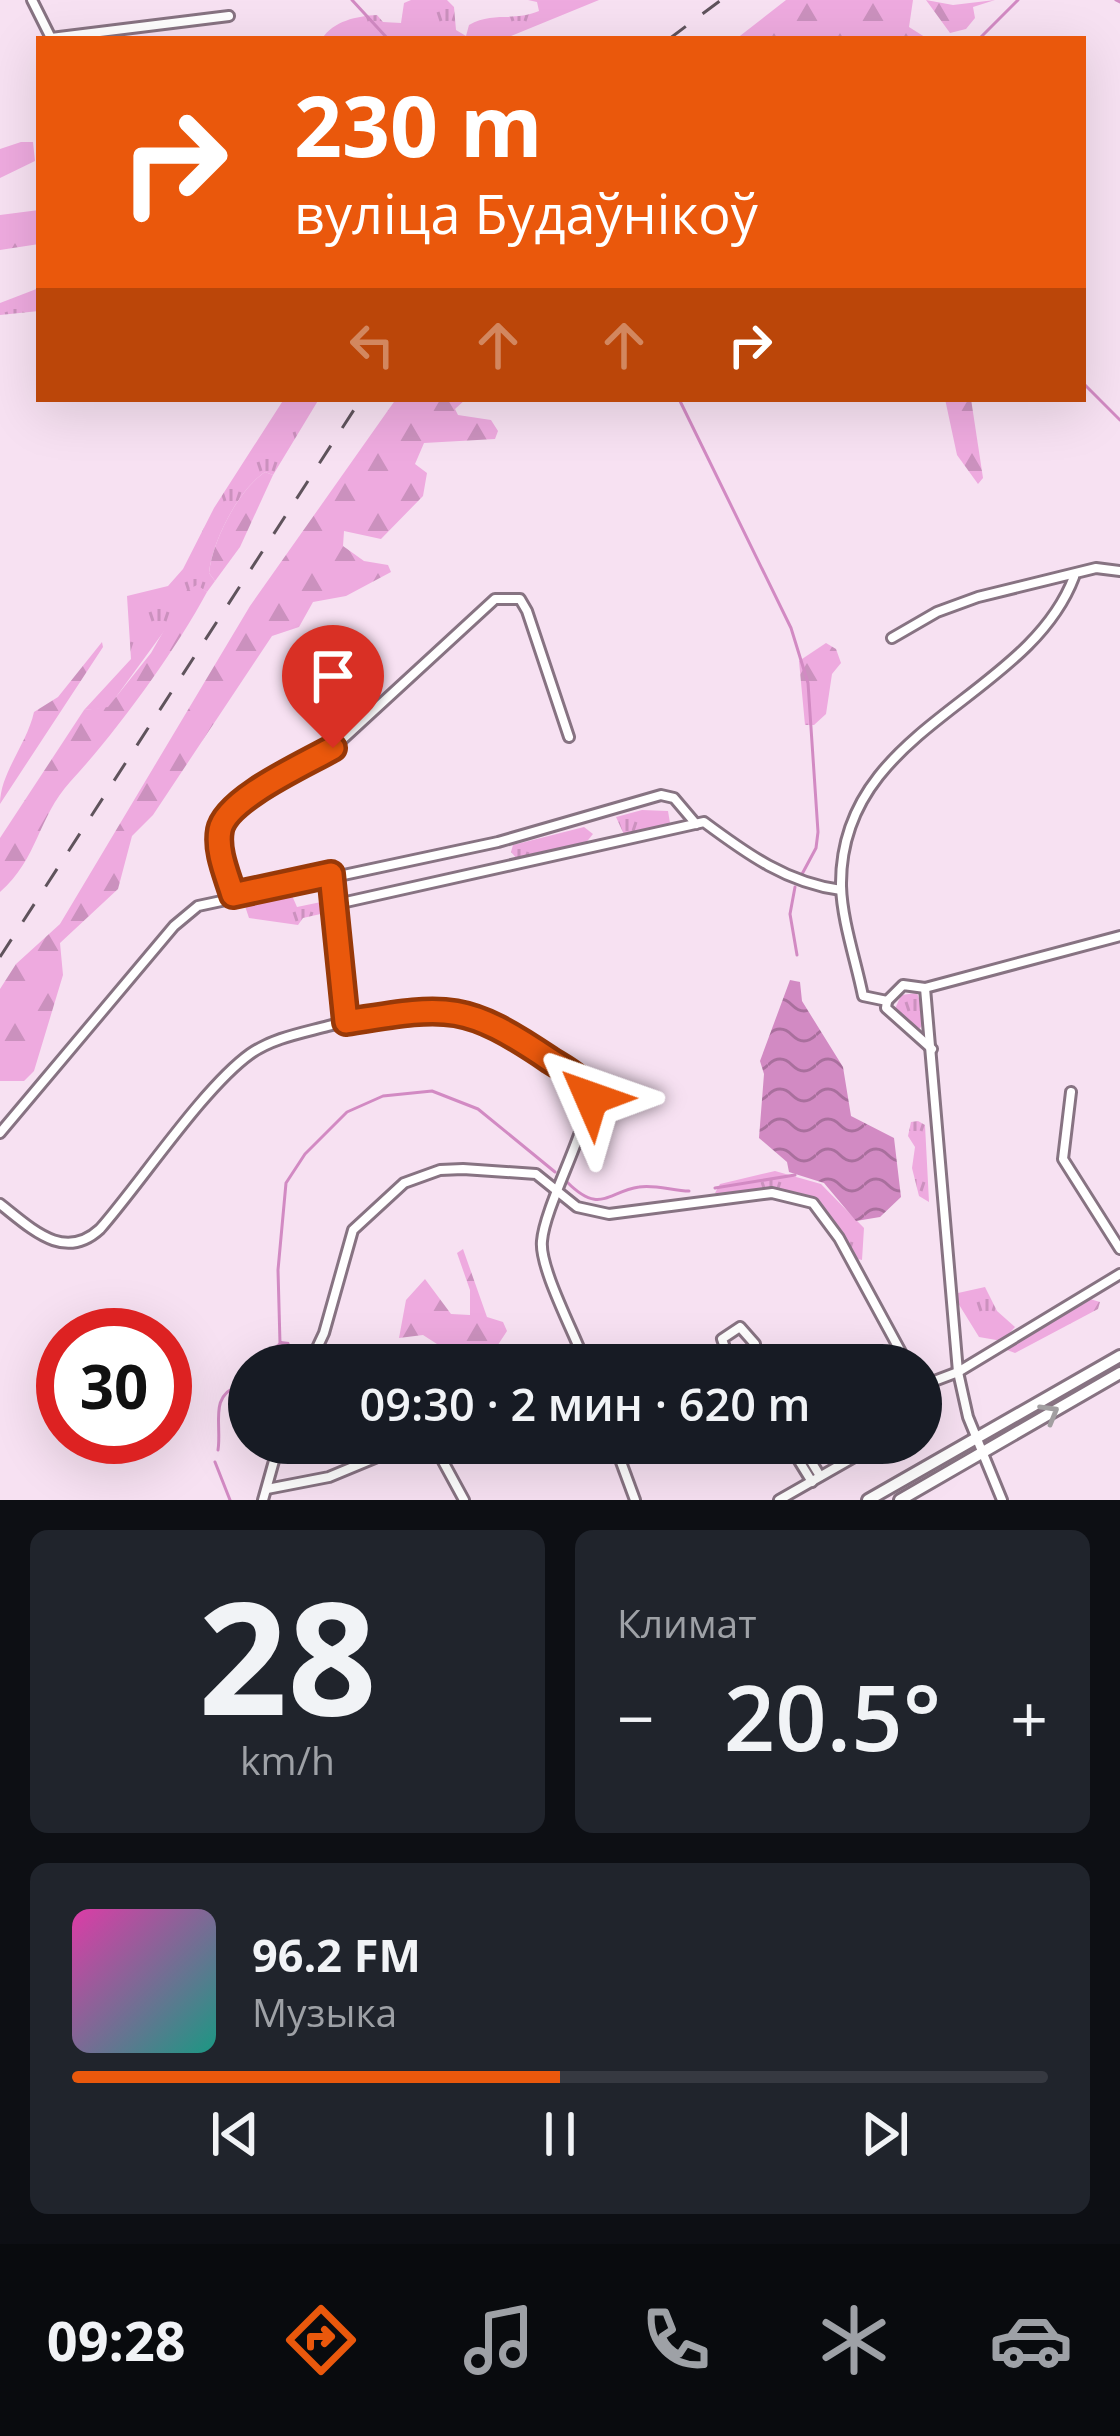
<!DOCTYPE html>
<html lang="ru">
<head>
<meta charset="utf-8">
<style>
	:root { --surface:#171b24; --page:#20242c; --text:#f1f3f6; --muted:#9ea1a6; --line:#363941; --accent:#ea580c }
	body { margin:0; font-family:"Open Sans",sans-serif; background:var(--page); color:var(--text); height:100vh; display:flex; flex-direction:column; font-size:45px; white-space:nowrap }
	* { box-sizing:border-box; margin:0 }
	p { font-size:39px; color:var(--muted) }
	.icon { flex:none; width:66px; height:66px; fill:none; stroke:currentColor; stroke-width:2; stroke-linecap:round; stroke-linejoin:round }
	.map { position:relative; height:1500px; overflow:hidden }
	.panel { display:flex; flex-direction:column; gap:30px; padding:30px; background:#0d0f14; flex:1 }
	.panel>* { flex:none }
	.banner { position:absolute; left:36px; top:36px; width:1050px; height:366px; border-radius:0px; box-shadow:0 12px 48px #0002; background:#ea580c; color:#fff; overflow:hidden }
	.speed { position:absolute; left:36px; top:1308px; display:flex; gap:24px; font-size:60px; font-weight:700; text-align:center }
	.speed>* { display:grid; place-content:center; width:156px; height:156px; border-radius:50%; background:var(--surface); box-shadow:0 12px 48px #0002; line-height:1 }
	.speed .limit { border:18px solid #d22; background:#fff; color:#111 }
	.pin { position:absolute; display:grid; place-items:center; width:102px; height:102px; color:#fff; margin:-123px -51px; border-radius:50% 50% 50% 0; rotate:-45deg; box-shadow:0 0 12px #0007 }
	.pin .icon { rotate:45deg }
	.me { position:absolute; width:132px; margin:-66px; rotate:313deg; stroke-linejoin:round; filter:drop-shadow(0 0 9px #0008) }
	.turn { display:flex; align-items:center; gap:42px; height:252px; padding:0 60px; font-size:54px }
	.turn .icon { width:156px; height:156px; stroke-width:2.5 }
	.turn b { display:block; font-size:84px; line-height:102px }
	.lanes { display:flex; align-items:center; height:114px; padding:0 60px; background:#0003; justify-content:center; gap:60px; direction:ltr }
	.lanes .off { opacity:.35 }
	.big { font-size:90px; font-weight:600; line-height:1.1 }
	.panel .tile { flex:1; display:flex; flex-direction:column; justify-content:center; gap:18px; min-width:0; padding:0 42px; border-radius:18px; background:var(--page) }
	.panel .dial { align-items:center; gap:0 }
	.dial b { font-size:156px; line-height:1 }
	.song { display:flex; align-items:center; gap:36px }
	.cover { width:144px; height:144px; border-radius:18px; background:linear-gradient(135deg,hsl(320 70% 55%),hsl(170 70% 35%)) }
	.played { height:12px; border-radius:6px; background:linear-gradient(90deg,var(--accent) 50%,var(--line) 50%) }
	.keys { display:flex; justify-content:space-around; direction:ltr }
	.heat { display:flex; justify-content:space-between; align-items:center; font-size:66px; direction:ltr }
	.panel .tiles { flex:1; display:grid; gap:30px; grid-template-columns:1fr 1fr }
	.tile:last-child { grid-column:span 2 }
	.trip { position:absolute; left:228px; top:1344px; width:714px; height:120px; border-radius:60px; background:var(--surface); box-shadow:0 12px 48px #0002; font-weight:600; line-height:120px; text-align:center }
	.tab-bar { display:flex; height:192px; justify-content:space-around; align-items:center; background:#090b0e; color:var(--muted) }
	.tab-bar .icon { width:84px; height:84px }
	.tab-bar .active { color:var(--accent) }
	.tab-bar b { font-size:54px; color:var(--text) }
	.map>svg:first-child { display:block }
</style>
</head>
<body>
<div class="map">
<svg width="1120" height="1500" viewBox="0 0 1120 1500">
	<defs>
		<pattern id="grass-tufts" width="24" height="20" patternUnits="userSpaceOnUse" patternTransform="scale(3)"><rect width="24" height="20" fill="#eeaadf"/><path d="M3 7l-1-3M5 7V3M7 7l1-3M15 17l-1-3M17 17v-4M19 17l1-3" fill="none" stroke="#cb91be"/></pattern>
		<pattern id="forest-firs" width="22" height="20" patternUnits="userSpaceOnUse" patternTransform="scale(3)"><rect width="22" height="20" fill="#eeaadf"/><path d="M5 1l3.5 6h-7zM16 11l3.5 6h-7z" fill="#cb91be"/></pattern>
		<pattern id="water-waves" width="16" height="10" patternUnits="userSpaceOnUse" patternTransform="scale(3)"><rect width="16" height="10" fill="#d28ac3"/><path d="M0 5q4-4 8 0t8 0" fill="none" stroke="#a96f9d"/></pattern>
	</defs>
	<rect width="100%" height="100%" fill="#f7e1f2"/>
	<g fill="url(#grass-tufts)">
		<path d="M 411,0 L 447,0 L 454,7 L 456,30 L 466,36 L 469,25 C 493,11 514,22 539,11 L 537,2 L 528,0 L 599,0 L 504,39 L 322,39 C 333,21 357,16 377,15 L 383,22 L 401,23 L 404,3 Z"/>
		<polygon points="39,288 39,311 0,315 0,303"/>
		<path d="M 284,399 L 319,399 L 273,475 L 265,472 C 238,490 212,542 209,573 L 215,581 L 207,592 L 197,586 L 108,708 L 84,710 L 131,659 L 127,596 L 168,586 L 183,569 L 214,508 Z"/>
		<polygon points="642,810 668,811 670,823 626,839 616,817"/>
		<polygon points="584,827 593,834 584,845 518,860 511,852 513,845"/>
		<polygon points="322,889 325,913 303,918 298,925 249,918 244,903 290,891 297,907 321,902"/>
		<polygon points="917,993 927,1021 918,1030 895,1009 901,995"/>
		<polygon points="918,1121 925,1125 929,1202 919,1196 912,1168 915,1147 908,1136 911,1122"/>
		<path d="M 775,1171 L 821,1184 L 864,1228 L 862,1260 L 854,1258 C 822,1204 817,1194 752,1196 C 739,1196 727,1198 715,1193 L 720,1184 Z"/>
		<polygon points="985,1287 997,1311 1015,1327 1002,1341 979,1337 958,1303 958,1293"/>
		<polygon points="1120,1360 1120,1367 998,1438 995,1432"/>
	</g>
	<g fill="url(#forest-firs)">
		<polygon points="786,0 913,0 909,27 928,39 736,39"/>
		<polygon points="926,0 953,5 995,0 973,7 975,18 966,29 950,33"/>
		<polygon points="21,142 33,142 35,161 0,178 0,149"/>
		<polygon points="39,210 39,244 0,250 0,215"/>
		<polygon points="396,399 466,399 455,409 458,415 491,420 498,431 495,439 424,443 415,464 427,473 423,496 381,539 344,531 343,546 364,561 388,565 391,572 346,596 313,602 299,627 272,636 153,815 132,836 118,889 60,943 63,975 34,1071 24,1081 0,1081 0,989 16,964 60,924 250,606"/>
		<polygon points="945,399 971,399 983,478 978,484 957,455"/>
		<path d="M 265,472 L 273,475 L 240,547 L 215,581 L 209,573 C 212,542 238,490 265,472 Z"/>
		<path d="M 197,585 L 207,592 C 174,653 117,731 70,782 C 38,817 38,859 0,892 L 0,838 L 84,710 L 108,707 L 151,653 L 187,590 Z"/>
		<path d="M 102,642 L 103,647 L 0,804 C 0,773 27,744 34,712 L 58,697 Z"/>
		<polygon points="826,643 836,649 841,663 832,674 826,714 814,725 805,725 799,661"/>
		<polygon points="463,1249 487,1317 503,1322 507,1331 490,1357 451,1353 423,1335 399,1338 406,1300 425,1279 451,1314 470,1315 470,1290 457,1253"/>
		<path d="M 1090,1299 L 1100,1302 L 1098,1309 L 1015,1353 L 1007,1350 C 1023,1324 1065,1318 1090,1299 Z"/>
	</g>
	<g fill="url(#water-waves)">
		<polygon points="790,980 800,982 802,1001 843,1067 851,1116 894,1138 901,1197 880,1217 856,1221 824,1183 789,1172 787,1162 759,1138 764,1074 760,1061"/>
		<polygon points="281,1341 289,1342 297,1365 252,1365"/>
	</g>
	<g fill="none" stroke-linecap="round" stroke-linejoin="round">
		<g stroke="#d28ac3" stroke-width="3">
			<polyline points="352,0 388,39"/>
			<polyline points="1116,0 1120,2"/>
			<polyline points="979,39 1018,0"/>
			<polyline points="1083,383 1120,420"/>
			<polyline points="679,399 791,628 808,683 818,832 816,848 801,876"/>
			<polyline points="795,887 790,914 797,955"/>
			<path d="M 567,1182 C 600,1215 607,1192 639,1187 C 654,1184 674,1191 689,1191"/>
			<polyline points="715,1188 795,1175"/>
			<polyline points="280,1343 278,1270 286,1183 305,1154 347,1112 383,1096 432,1091 478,1109 555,1172"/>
			<path d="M 218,1450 C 222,1425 209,1396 238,1386"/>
			<polyline points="215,1462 230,1500"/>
		</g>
		<g stroke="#877382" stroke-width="14">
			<g id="minor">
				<polyline points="32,0 51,38 229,16"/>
				<polyline points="892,638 937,612 978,597 1096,568 1120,571"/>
				<polyline points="331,874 337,904"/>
				<polyline points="233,894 220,831 231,809 333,748 495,599 520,599 527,611 569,737"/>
				<polyline points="925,988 958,1372 968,1417 1002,1500"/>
				<path d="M 887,1001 L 863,996 C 856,961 842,921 841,886 C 839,727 1027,701 1074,577"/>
				<polyline points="887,1001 903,985 925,988 1120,936"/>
				<polyline points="887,1001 886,1008 932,1049"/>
				<path d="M 346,1021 L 337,904 L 704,822 C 747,854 787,883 841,890"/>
				<polyline points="1071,1092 1063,1159 1120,1249"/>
				<polyline points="0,1133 174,926 198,906 498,842 661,795 674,798 696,824"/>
				<path d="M 0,1204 C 32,1229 64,1262 100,1229 C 142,1181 203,1088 250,1054 C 273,1038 302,1033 328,1026 C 438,998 504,1007 588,1089 C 596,1115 545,1203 542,1241 C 539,1268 576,1336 586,1365"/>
				<polyline points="309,1365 324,1333 353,1230 404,1183 440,1170 463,1169 536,1174 577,1207 609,1214 772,1193 813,1203 839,1238 908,1365"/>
				<polyline points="731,1365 722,1339 740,1327 755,1344 757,1365"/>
				<polyline points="921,1386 958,1372 1120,1274"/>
				<polyline points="433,1443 464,1500"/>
				<polyline points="614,1443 635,1500"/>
				<polyline points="788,1443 812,1482"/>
				<polyline points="800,1443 820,1476"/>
				<polyline points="267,1489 329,1477 411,1443"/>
				<polyline points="263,1500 279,1443"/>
				<polyline points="779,1500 879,1443"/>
			</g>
		</g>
		<g stroke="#877382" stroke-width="16">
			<g id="major">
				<polyline points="868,1500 1120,1356"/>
				<polyline points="900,1500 1120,1373"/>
			</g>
		</g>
		<use href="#minor" stroke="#fff" stroke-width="8"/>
		<use href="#major" stroke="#fff" stroke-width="10"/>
		<g stroke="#5f535c" stroke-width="3" stroke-dasharray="21 21" stroke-linecap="butt">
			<polyline points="669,39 721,0"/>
			<polyline points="0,957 361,399"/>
		</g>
	</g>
	<defs><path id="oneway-chevron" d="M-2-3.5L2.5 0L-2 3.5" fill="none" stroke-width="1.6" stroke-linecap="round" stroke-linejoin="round" transform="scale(3)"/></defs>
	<use stroke="#a29fa1" href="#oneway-chevron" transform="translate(1050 1413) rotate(-30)"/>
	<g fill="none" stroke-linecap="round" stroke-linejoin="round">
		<g stroke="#983908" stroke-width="30">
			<path id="route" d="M 333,748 C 305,764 226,799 220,830 C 216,851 227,875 233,895 L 331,874 L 346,1022 C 447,1006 463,1001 550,1060 C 566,1070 585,1079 591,1098"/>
		</g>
		<use href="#route" stroke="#ea580c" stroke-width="21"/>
	</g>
</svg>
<div class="speed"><div class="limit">30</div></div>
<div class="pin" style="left:333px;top:748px;background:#d93025"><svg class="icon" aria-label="arrive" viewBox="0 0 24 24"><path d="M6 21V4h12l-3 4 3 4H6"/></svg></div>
<svg class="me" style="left:591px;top:1098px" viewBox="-20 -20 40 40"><path d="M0-17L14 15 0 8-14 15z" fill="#ea580c" stroke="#fff" stroke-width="4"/></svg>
<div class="trip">09:30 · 2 мин · 620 m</div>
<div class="banner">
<div class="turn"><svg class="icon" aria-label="right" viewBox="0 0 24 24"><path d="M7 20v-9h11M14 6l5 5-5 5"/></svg><div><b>230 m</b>вуліца Будаўнікоў</div></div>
<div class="lanes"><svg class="icon off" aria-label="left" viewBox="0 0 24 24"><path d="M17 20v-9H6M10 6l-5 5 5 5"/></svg><svg class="icon off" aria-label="ahead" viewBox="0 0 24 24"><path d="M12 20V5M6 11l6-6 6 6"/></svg><svg class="icon off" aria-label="ahead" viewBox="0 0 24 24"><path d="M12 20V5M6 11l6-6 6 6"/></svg><svg class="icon" aria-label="right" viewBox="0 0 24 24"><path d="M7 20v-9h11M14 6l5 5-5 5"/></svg></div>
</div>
</div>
<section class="panel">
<div class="tiles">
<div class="tile dial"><b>28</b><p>km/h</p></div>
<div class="tile"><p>Климат</p>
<div class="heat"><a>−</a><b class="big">20.5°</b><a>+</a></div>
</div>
<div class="tile">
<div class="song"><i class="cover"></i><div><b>96.2 FM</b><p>Музыка</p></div></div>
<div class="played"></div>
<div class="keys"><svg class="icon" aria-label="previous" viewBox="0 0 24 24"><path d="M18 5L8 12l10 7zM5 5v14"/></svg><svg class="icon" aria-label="pause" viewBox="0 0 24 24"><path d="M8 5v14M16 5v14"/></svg><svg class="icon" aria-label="next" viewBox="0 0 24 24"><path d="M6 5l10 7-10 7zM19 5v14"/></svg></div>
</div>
</div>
</section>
<nav class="tab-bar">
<b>09:28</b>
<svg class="icon active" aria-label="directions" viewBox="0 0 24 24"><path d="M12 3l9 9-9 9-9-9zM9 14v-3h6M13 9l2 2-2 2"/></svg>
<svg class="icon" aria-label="music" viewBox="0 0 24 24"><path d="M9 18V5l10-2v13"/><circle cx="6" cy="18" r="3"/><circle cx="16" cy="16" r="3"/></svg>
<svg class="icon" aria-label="phone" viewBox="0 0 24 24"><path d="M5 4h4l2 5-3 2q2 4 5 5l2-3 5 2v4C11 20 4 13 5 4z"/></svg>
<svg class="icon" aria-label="climate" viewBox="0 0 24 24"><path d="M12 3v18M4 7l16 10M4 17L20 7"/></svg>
<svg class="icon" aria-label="car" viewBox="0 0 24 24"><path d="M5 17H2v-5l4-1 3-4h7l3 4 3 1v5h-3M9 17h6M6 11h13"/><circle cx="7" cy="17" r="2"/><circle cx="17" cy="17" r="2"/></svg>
</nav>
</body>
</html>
